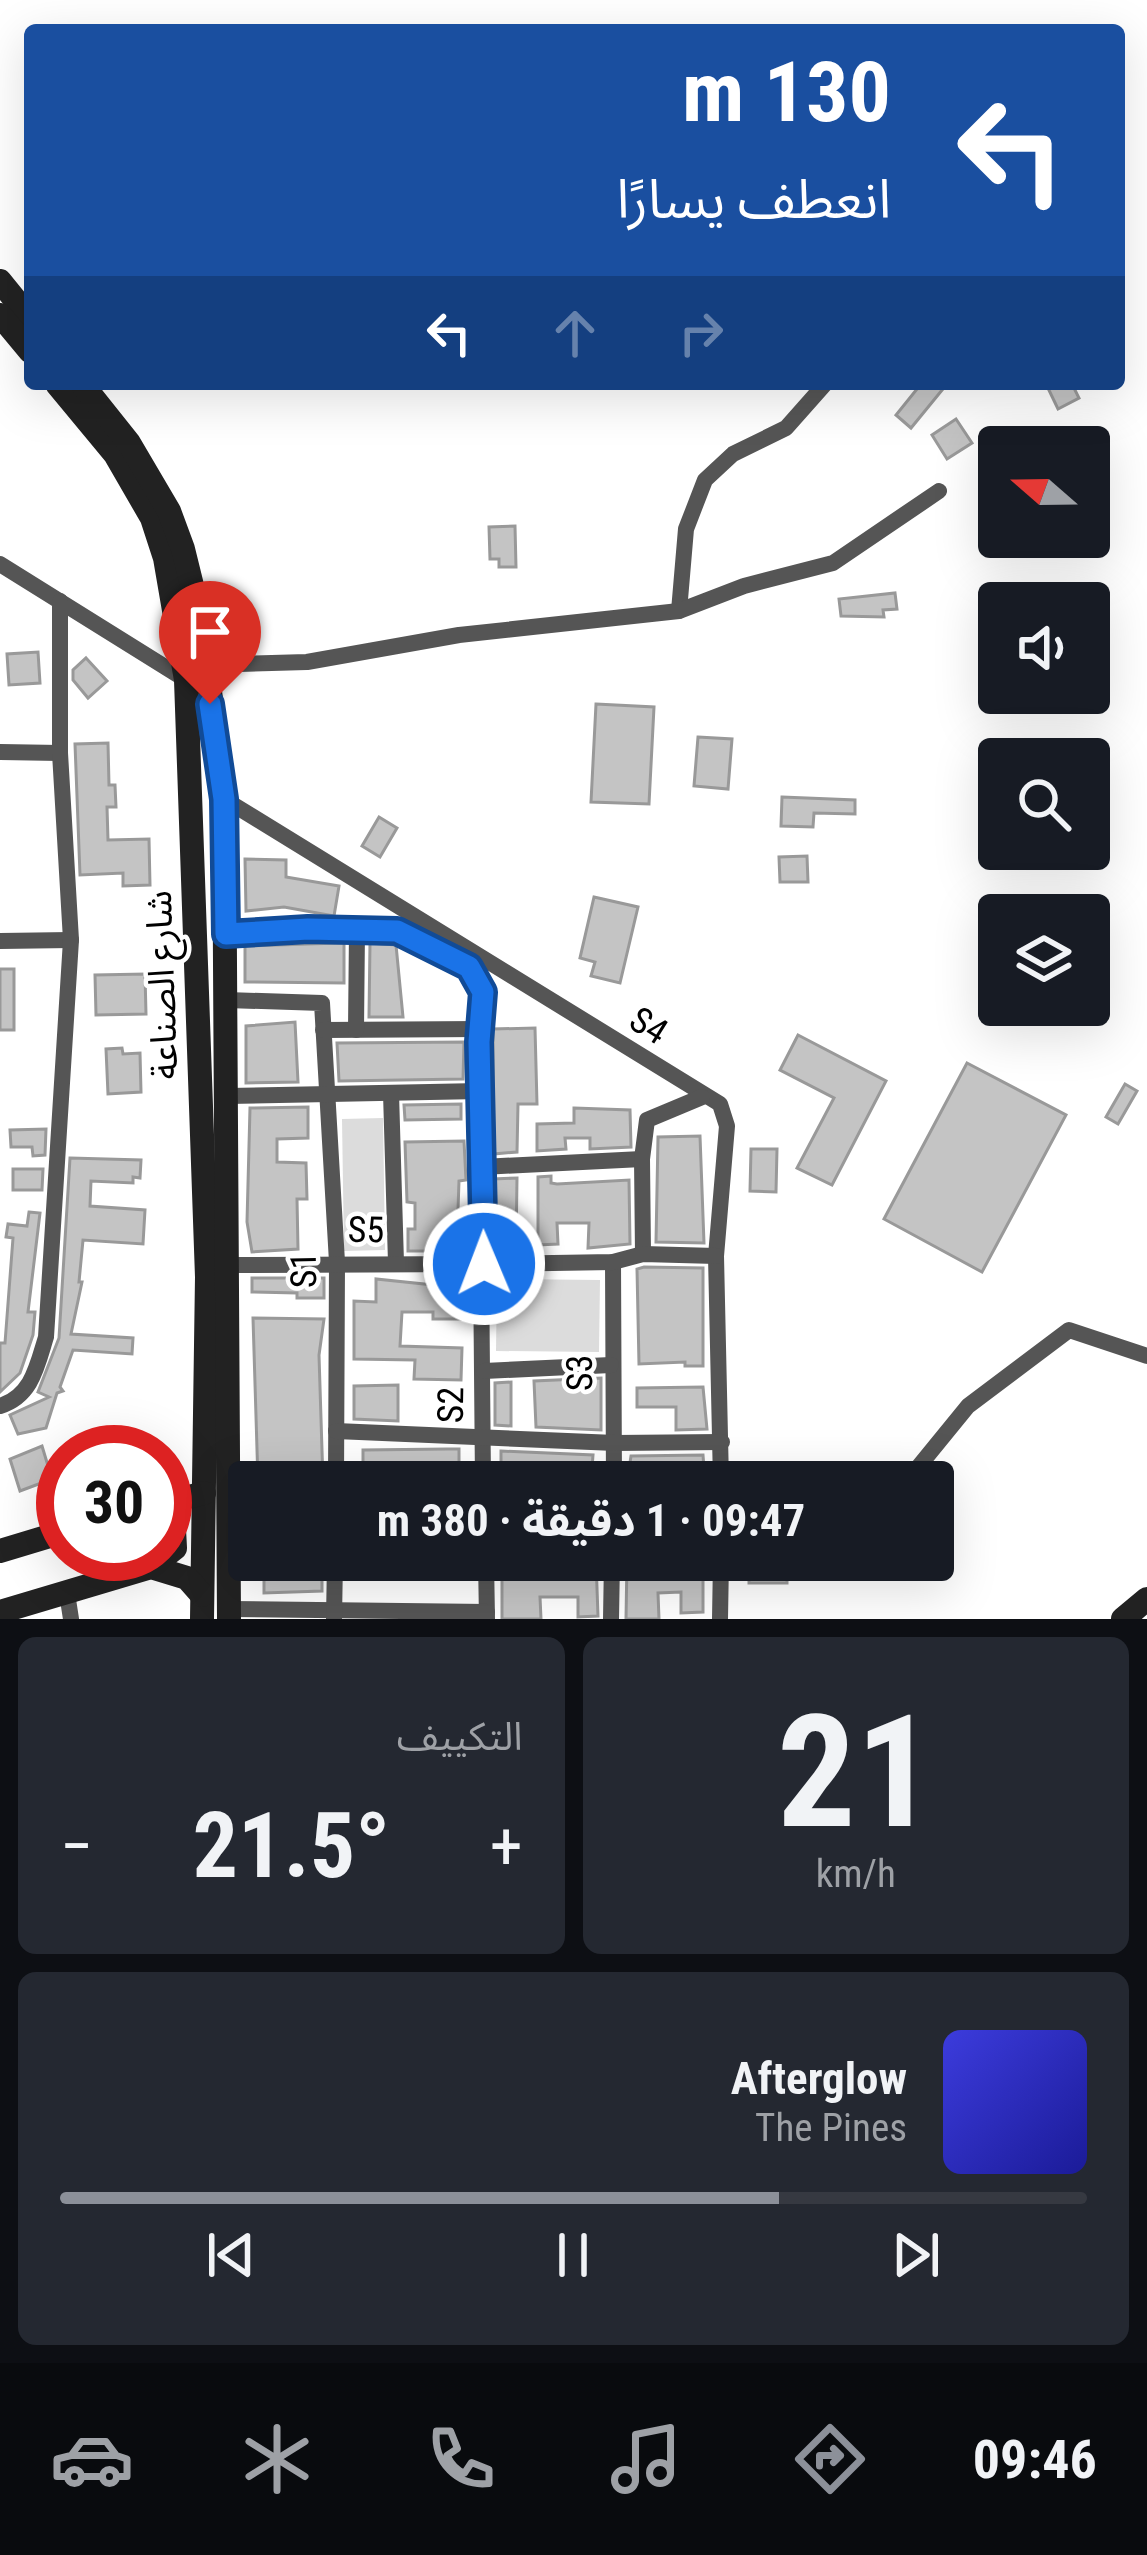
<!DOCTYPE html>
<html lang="ar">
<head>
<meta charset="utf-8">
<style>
	:root { --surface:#171b24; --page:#242831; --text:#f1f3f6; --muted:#9ea1a6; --line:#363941; --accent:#8c9099 }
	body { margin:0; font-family:"Roboto Condensed","Noto Sans Arabic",sans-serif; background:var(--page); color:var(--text); direction:rtl; height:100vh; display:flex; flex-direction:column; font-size:45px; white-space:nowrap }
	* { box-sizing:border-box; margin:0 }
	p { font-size:39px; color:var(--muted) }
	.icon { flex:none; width:66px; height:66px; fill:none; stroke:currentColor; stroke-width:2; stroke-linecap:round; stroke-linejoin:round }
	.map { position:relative; height:1619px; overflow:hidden; direction:ltr }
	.drawer { display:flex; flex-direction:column; gap:18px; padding:18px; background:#0d0f14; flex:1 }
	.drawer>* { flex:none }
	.top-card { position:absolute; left:24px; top:24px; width:1101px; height:366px; border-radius:12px; box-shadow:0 12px 48px #0002; direction:rtl; background:#1a4fa0; color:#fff; overflow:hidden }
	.needle { width:78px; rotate:290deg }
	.controls { position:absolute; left:978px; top:426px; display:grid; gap:24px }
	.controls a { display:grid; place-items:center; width:132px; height:132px; border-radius:12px; background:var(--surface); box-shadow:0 12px 48px #0002; font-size:60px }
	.speed { position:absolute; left:36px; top:1425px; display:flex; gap:24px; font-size:60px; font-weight:700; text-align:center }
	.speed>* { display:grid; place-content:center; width:156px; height:156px; border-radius:50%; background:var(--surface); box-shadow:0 12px 48px #0002; line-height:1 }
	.speed .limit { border:18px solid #d22; background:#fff; color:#111 }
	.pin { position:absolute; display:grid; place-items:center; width:102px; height:102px; color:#fff; margin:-123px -51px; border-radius:50% 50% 50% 0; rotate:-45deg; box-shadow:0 0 12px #0007 }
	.pin .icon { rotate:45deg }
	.me { position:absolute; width:132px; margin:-66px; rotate:359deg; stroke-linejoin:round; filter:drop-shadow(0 0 9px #0008) }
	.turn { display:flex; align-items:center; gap:42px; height:252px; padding:0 36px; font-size:54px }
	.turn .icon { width:156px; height:156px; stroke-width:2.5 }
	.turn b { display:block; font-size:84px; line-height:102px }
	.lanes { display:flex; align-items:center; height:114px; padding:0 36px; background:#0003; justify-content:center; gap:60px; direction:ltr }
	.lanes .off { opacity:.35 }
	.big { font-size:90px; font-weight:700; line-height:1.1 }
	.drawer .tile { flex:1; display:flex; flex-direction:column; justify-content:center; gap:18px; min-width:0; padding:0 42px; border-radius:18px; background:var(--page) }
	.drawer .dial { align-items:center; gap:0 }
	.dial b { font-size:156px; line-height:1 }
	.song { display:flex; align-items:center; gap:36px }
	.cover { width:144px; height:144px; border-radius:18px; background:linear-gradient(135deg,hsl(240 70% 55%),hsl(240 70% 35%)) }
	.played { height:12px; border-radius:6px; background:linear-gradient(90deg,var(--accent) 70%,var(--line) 70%) }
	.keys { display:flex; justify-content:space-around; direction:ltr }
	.heat { display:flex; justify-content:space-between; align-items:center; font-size:66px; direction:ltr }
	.drawer .tiles { flex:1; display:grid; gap:18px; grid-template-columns:1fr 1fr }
	.tile:last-child { grid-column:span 2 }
	.trip { position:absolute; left:228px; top:1461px; width:726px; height:120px; border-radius:12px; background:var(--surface); box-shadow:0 12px 48px #0002; font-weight:700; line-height:120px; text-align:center; direction:rtl }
	.menu { display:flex; height:192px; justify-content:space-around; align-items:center; background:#090b0e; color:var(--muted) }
	.menu .icon { width:84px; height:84px }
	.menu .current { color:var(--accent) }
	.menu b { font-size:54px; color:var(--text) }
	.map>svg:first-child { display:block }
</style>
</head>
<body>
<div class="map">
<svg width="1147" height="1619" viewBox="0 0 1147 1619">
	<rect width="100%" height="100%" fill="#fff"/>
	<g fill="#dcdcdc">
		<polygon points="383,1118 385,1250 344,1251 342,1119"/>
		<polygon points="497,1279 600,1280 599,1352 496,1351"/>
	</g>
	<g fill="#c4c4c4" stroke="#999" stroke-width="3">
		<polygon points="921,384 947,384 911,428 896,415"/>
		<polygon points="1046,384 1072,384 1079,398 1058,409"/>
		<polygon points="956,419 972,443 947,459 932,435"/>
		<polygon points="515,526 516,567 499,567 499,559 490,559 489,527"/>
		<polygon points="895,593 897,609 883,610 884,617 841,616 839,599"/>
		<polygon points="38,652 40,683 9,685 7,654"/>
		<polygon points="86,658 107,681 88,698 73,680 73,670"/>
		<polygon points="596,704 654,707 649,804 591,802"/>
		<polygon points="698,737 732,739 728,789 694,786"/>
		<polygon points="108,743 109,785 115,785 116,807 107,807 108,840 149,839 150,885 123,886 123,873 80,875 75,744"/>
		<polygon points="782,797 855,800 855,814 814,813 813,827 781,826"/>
		<polygon points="379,817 397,828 380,857 362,846"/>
		<polygon points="807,856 808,882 780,882 779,857"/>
		<polygon points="245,859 286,860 286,877 339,886 334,916 284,907 246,911"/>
		<polygon points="594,897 638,907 620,983 591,976 595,962 580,958"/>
		<polygon points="339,943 344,943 344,983 245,982 245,946"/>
		<polygon points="370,943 396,945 403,1017 369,1017"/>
		<rect x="0" y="969" width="14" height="61"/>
		<polygon points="145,974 146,1014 96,1015 95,975"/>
		<polygon points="295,1022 298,1082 246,1083 246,1026"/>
		<polygon points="535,1028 537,1104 518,1104 517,1152 493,1154 493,1029"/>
		<polygon points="798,1035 886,1081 832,1185 797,1168 834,1098 780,1070"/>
		<polygon points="464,1042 463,1079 339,1081 337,1043"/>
		<polygon points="122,1048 123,1054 140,1053 141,1092 108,1094 106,1049"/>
		<polygon points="967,1063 1066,1115 982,1272 884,1219"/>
		<polygon points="1125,1084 1137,1091 1118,1124 1106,1117"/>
		<polygon points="461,1104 461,1119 405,1120 404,1105"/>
		<polygon points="308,1107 308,1138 277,1139 277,1162 306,1163 307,1199 297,1199 298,1249 252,1252 247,1222 250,1108"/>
		<polygon points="574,1108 630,1110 631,1147 590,1149 590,1138 565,1138 566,1149 537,1151 537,1124 574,1123"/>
		<polygon points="46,1129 45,1155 33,1156 32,1147 11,1147 10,1130"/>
		<polygon points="700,1136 704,1243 656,1242 658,1137"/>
		<polygon points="464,1141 466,1180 459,1181 458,1210 468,1210 468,1228 441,1228 440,1251 408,1251 408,1229 415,1229 415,1203 407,1202 405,1142"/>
		<polygon points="751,1149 777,1149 776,1192 750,1191"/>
		<polygon points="70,1158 141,1160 140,1178 133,1177 133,1183 91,1181 90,1206 145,1210 143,1244 83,1240 79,1282 82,1282 71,1334 133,1338 132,1354 73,1350 60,1387 63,1391 57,1393 46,1428 18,1434 10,1415 49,1397 38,1392 59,1338"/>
		<polygon points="13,1169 43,1169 42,1190 13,1190"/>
		<polygon points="551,1176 551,1183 557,1184 629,1180 630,1244 588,1248 589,1223 557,1223 558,1244 538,1245 538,1177"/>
		<polygon points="517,1178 516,1250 495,1250 493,1179"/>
		<polygon points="29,1212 40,1213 28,1312 35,1312 33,1335 20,1373 0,1392 0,1343 5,1343 13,1238 6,1237 8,1224 27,1226"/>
		<polygon points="644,1267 703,1268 703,1366 685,1366 685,1362 639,1364 637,1269"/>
		<polygon points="434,1277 463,1277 464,1319 433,1319 433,1312 402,1312 400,1346 462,1348 461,1380 414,1379 415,1360 354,1359 354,1301 376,1302 376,1279 434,1285"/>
		<polygon points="252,1278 324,1278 324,1298 297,1298 297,1293 252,1292"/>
		<polygon points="253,1318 324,1319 319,1355 323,1482 258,1482"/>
		<polygon points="601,1378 601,1430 536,1427 534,1381"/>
		<polygon points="511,1382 511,1426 495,1425 495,1383"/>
		<polygon points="398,1385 398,1421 354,1419 354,1386"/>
		<polygon points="703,1387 707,1429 676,1430 676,1407 637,1407 637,1388"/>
		<polygon points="42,1446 52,1479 20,1491 10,1459"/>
		<polygon points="447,1449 459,1449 459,1465 363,1469 363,1450"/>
		<polygon points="501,1451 593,1455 591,1482 501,1482"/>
		<polygon points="703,1455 704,1469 661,1469 662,1482 627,1482 631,1456"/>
		<polygon points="561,1560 596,1560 598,1616 578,1617 578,1597 540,1597 541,1619 502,1619 502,1574 557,1578 561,1576"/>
		<polygon points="627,1560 703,1560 703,1612 681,1613 681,1592 658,1593 659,1619 626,1619"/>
		<rect x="749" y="1560" width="38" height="23"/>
		<polygon points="275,1565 322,1568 322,1591 264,1593 264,1569 275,1569"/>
	</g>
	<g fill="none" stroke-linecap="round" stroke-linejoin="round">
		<g stroke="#555" stroke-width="16">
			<polyline points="0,564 186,680"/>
			<polyline points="679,611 686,529 705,480 733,454 786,428 825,384"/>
			<polyline points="205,665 307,662 459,635 679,611 744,586 833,563 939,491"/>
			<polyline points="0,752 60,753"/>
			<polyline points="224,799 720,1104 727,1126 716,1256 721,1482"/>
			<polyline points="226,935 308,929 397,931 469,967 483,991 479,1042 483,1482"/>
			<polyline points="0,941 71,940"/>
			<polyline points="227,1000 322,1003 337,1262 336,1482"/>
			<polyline points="323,1030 480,1029"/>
			<polyline points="356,1030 357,930"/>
			<polyline points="391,1093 396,1263"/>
			<polyline points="228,1096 480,1091"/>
			<polyline points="482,1167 642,1159"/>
			<polyline points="643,1254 642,1159 647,1120 702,1097"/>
			<polyline points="613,1262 614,1482"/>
			<polyline points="229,1265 484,1264 613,1262 643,1254 716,1256"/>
			<polyline points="484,1371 611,1365"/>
			<path d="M 0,1406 C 32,1396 37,1366 46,1337 L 71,940 L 60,753 L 60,601"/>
			<polyline points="336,1431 615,1443 722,1442"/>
			<polyline points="906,1482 968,1406 1069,1330 1147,1356"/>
			<polyline points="486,1560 487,1619"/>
			<polyline points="67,1593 71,1619"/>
			<polyline points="229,1609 487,1612"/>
			<polyline points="334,1619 335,1560"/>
			<polyline points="611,1619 612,1560"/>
			<polyline points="720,1619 721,1560"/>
		</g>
		<g stroke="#222" stroke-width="24">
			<polyline points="0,281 30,318"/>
			<polyline points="0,315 30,351"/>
			<polyline points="57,384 115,454 152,518 165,558 186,680 207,1277 202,1619"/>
			<polyline points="82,384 129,443 169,511 183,549 201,622 224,799 229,1619"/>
			<polyline points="165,1503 204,1493"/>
			<polyline points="0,1551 63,1532"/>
			<polyline points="151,1567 175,1548 174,1529 165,1515"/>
			<polyline points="0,1612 151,1567 187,1578 202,1595"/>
			<polyline points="1123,1619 1147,1599"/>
		</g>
	</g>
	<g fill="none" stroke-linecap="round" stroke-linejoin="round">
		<g stroke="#114b97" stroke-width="30">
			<polyline id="route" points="210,704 224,799 226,934 308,929 397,931 469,967 483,992 479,1042 484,1264"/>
		</g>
		<use href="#route" stroke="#1a73e8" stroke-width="21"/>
	</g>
	<g text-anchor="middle" stroke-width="9" stroke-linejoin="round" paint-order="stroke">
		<g font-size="36" fill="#000" stroke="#fff">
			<text transform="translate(161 985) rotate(-92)" y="13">شارع الصناعة</text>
			<text transform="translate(649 1025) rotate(32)" y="13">S4</text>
			<text transform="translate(366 1229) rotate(1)" y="13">S5</text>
			<text transform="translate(303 1270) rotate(-91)" y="13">S1</text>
			<text transform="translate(579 1373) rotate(-91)" y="13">S3</text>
			<text transform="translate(450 1405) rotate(-89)" y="13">S2</text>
		</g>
	</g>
</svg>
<div class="controls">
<a><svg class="needle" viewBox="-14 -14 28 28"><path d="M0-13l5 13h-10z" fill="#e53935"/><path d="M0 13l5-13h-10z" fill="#9ea1a6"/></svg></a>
<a><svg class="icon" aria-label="sound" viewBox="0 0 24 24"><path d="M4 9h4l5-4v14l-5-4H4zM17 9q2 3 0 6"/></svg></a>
<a><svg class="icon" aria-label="search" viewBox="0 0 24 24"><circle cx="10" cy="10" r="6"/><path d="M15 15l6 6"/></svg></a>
<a><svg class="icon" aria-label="layers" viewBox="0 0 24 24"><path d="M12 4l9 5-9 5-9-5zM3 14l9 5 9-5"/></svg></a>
</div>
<div class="speed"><div class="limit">30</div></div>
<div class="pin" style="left:210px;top:704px;background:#d93025"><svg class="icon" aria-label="arrive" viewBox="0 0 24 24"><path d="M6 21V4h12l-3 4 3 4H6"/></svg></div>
<svg class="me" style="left:484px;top:1264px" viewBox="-20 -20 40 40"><circle r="17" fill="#1a73e8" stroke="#fff" stroke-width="3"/><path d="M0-11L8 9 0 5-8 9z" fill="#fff"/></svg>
<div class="trip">09:47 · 1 دقيقة · 380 m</div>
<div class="top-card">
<div class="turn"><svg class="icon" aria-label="left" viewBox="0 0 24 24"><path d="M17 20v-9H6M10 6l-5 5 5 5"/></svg><div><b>130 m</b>انعطف يسارًا</div></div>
<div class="lanes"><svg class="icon" aria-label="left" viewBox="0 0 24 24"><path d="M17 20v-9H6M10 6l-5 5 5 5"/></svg><svg class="icon off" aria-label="ahead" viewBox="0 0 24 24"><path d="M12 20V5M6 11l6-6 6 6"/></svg><svg class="icon off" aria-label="right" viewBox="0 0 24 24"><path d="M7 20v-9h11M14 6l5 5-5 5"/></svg></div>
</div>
</div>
<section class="drawer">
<div class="tiles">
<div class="tile dial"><b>21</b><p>km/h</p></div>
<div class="tile"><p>التكييف</p>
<div class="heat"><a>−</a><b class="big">21.5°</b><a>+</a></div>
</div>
<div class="tile">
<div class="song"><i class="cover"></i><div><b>Afterglow</b><p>The Pines</p></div></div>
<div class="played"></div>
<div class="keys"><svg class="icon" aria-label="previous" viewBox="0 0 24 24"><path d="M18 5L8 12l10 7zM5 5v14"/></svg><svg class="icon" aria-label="pause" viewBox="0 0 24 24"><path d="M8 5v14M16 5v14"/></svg><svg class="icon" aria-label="next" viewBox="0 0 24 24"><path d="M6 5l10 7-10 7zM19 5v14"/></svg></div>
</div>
</div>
</section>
<nav class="menu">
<b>09:46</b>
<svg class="icon current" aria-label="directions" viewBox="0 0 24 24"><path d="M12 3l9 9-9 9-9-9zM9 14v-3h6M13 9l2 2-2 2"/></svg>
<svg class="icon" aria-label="music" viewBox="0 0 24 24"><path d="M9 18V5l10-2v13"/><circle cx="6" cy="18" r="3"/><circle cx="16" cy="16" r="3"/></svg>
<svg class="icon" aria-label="phone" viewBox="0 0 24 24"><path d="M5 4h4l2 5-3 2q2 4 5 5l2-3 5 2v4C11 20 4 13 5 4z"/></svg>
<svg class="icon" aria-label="climate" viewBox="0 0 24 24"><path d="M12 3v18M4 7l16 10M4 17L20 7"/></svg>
<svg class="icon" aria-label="car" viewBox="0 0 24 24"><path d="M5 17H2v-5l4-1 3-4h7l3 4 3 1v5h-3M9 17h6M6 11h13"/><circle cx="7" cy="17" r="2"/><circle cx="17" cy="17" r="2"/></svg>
</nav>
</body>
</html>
